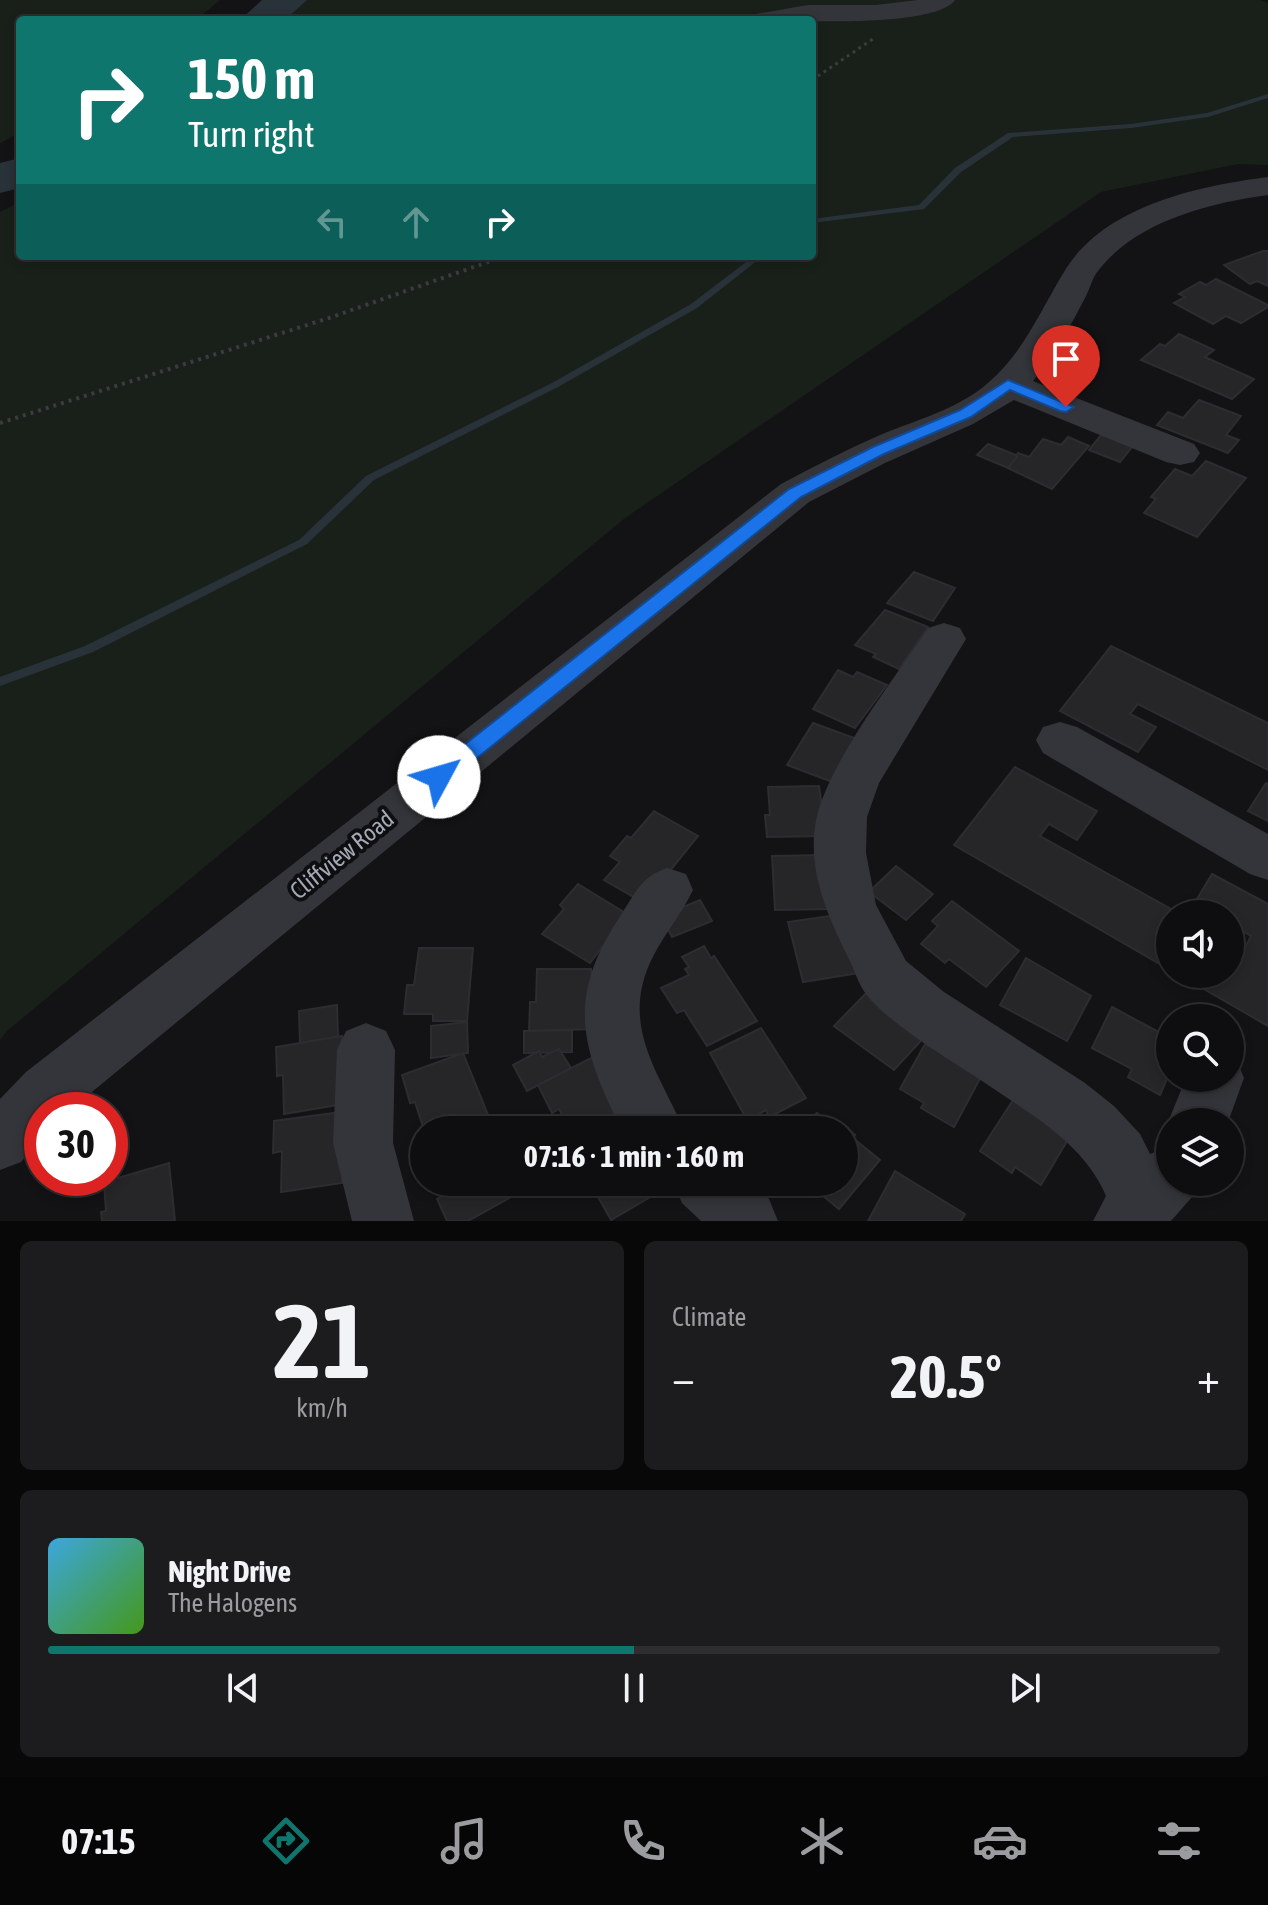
<!DOCTYPE html>
<html lang="en">
<head>
<meta charset="utf-8">
<style>
	:root { --surface:#0e0e10; --page:#1c1c1e; --text:#f1f3f6; --muted:#9b9c9f; --line:#2e2e30; --accent:#0f766e }
	body { margin:0; font-family:"Asap Condensed",sans-serif; background:var(--page); color:var(--text); height:100vh; display:flex; flex-direction:column; font-size:30px; white-space:nowrap }
	* { box-sizing:border-box; margin:0 }
	p { font-size:26px; color:var(--muted) }
	.icon { flex:none; width:44px; height:44px; fill:none; stroke:currentColor; stroke-width:2; stroke-linecap:round; stroke-linejoin:round }
	.map { position:relative; height:1221px; overflow:hidden }
	.panel { display:flex; flex-direction:column; gap:20px; padding:20px; background:#080809; flex:1 }
	.panel>* { flex:none }
	.guide { position:absolute; left:16px; top:16px; width:800px; height:244px; border-radius:8px; box-shadow:0 4px 12px #0003,0 0 0 2px var(--line); background:#0f766e; color:#fff; overflow:hidden }
	.tools { position:absolute; left:1156px; top:900px; display:grid; gap:16px }
	.tools a { display:grid; place-items:center; width:88px; height:88px; border-radius:50%; background:var(--surface); box-shadow:0 4px 12px #0003,0 0 0 2px var(--line); font-size:40px }
	.speed { position:absolute; left:24px; top:1092px; display:flex; gap:16px; font-size:40px; font-weight:700; text-align:center }
	.speed>* { display:grid; place-content:center; width:104px; height:104px; border-radius:50%; background:var(--surface); box-shadow:0 4px 12px #0003,0 0 0 2px var(--line); line-height:1 }
	.speed .limit { border:12px solid #d22; background:#fff; color:#111 }
	.pin { position:absolute; display:grid; place-items:center; width:68px; height:68px; color:#fff; margin:-82px -34px; border-radius:50% 50% 50% 0; rotate:-45deg; box-shadow:0 0 8px #0007 }
	.pin .icon { rotate:45deg }
	.me { position:absolute; width:88px; margin:-44px; rotate:51deg; stroke-linejoin:round; filter:drop-shadow(0 0 6px #0008) }
	.turn { display:flex; align-items:center; gap:28px; height:168px; padding:0 40px; font-size:36px }
	.turn .icon { width:104px; height:104px; stroke-width:2.5 }
	.turn b { display:block; font-size:56px; line-height:68px }
	.lanes { display:flex; align-items:center; height:76px; padding:0 40px; background:#0003; justify-content:center; gap:40px; direction:ltr }
	.lanes .off { opacity:.35 }
	.big { font-size:60px; font-weight:700; line-height:1.1 }
	.panel .card { flex:1; display:flex; flex-direction:column; justify-content:center; gap:12px; min-width:0; padding:0 28px; border-radius:12px; background:var(--page) }
	.panel .dial { align-items:center; gap:0 }
	.dial b { font-size:104px; line-height:1 }
	.song { display:flex; align-items:center; gap:24px }
	.cover { width:96px; height:96px; border-radius:12px; background:linear-gradient(135deg,hsl(200 70% 55%),hsl(100 70% 35%)) }
	.played { height:8px; border-radius:4px; background:linear-gradient(90deg,var(--accent) 50%,var(--line) 50%) }
	.keys { display:flex; justify-content:space-around; direction:ltr }
	.heat { display:flex; justify-content:space-between; align-items:center; font-size:44px; direction:ltr }
	.panel .tiles { flex:1; display:grid; gap:20px; grid-template-columns:1fr 1fr }
	.card:last-child { grid-column:span 2 }
	.trip { position:absolute; left:410px; top:1116px; width:448px; height:80px; border-radius:40px; background:var(--surface); box-shadow:0 4px 12px #0003,0 0 0 2px var(--line); font-weight:700; line-height:80px; text-align:center }
	.tab-bar { display:flex; height:128px; justify-content:space-around; align-items:center; background:#060606; color:var(--muted) }
	.tab-bar .icon { width:56px; height:56px }
	.tab-bar .active { color:var(--accent) }
	.tab-bar b { font-size:36px; color:var(--text) }
	.map>svg:first-child { display:block }
</style>
</head>
<body>
<div class="map">
<svg width="1268" height="1221" viewBox="0 0 1268 1221">
	<rect width="100%" height="100%" fill="#131315"/>
	<g fill="#19201a">
		<polygon points="0,0 220,0 196,20 20,20 20,133 0,143"/>
		<polygon points="278,0 1260,0 1268,3 1268,165 1238,164 1101,192 625,518 7,1031 0,1040 0,212 20,202 20,256 812,256 812,20 271,20"/>
	</g>
	<g fill="none" stroke-linecap="round" stroke-linejoin="round">
		<g fill="#293239" fill-rule="evenodd">
			<polygon points="1268,94 1268,98 1208,117 1131,128 1013,137 961,172 924,209 812,223 812,219 919,205 955,168 1008,133 1131,124 1207,113"/>
			<polygon points="754,256 763,256 697,308 558,387 374,480 307,544 93,652 0,686 0,677 85,646 299,540 366,476 552,383 691,304"/>
		</g>
		<g fill="#293239" fill-rule="evenodd">
			<polygon points="262,0 307,0 285,20 240,20"/>
			<polygon points="20,158 20,188 0,193 0,163"/>
		</g>
	</g>
	<g fill="#262629" stroke="#2d2d31" stroke-width="2">
		<polygon points="1263,251 1268,251 1268,286 1257,281 1250,284 1224,265"/>
		<polygon points="1216,279 1268,305 1268,307 1241,323 1226,316 1213,324 1174,303 1185,297 1179,294 1200,282 1206,285"/>
		<polygon points="1179,334 1214,350 1205,357 1254,379 1232,399 1141,360 1160,344 1165,346"/>
		<polygon points="1199,400 1241,416 1226,435 1239,440 1228,453 1157,425 1168,412 1183,418"/>
		<polygon points="1105,430 1136,442 1120,462 1089,450"/>
		<polygon points="1068,437 1089,446 1052,489 1008,468 1018,453 1029,457 1043,439 1061,445"/>
		<polygon points="988,444 1016,455 1017,457 1008,468 977,455"/>
		<polygon points="1206,461 1246,478 1197,537 1144,513 1156,499 1151,497 1175,469 1192,476"/>
		<polygon points="914,572 955,588 933,621 887,603"/>
		<polygon points="885,610 928,627 899,669 873,657 876,654 855,645"/>
		<polygon points="1111,646 1268,723 1268,770 1138,704 1130,714 1156,727 1138,752 1060,711"/>
		<polygon points="838,670 853,677 857,672 887,685 855,728 813,709"/>
		<polygon points="813,723 857,739 835,783 787,765"/>
		<polygon points="1015,767 1097,811 1077,840 1049,824 1040,836 1180,914 1170,914 1170,970 954,845"/>
		<polygon points="1266,783 1268,784 1268,821 1248,811"/>
		<polygon points="819,786 826,836 767,837 765,815 770,815 768,787"/>
		<polygon points="654,811 698,836 644,903 604,880 620,862 610,856 627,836 631,838"/>
		<polygon points="821,855 832,909 775,910 772,856"/>
		<polygon points="896,866 933,894 906,920 869,892"/>
		<polygon points="1212,874 1268,904 1268,1026 1178,974 1230,974 1230,942 1244,950 1251,936 1230,924 1230,914 1212,914 1194,904"/>
		<polygon points="578,884 627,914 590,963 542,934 564,909 560,905"/>
		<polygon points="700,900 712,921 672,937 661,916"/>
		<polygon points="952,901 1019,951 986,987 949,959 945,963 921,944 938,926 932,921"/>
		<polygon points="843,914 859,973 803,982 788,922"/>
		<polygon points="704,946 711,958 714,956 757,1021 707,1046 684,1010 677,1013 661,988 689,975 685,969 689,967 682,957"/>
		<polygon points="419,948 473,948 467,1021 433,1021 433,1014 404,1014 407,985 414,985"/>
		<polygon points="1026,958 1091,996 1067,1041 1000,1005"/>
		<polygon points="537,969 591,969 594,1029 529,1031 530,1002 536,1002"/>
		<polygon points="872,987 928,1033 894,1070 834,1026"/>
		<polygon points="337,1005 338,1037 300,1043 299,1011"/>
		<polygon points="1112,1007 1170,1038 1170,1072 1160,1095 1128,1077 1132,1069 1092,1048"/>
		<polygon points="467,1022 468,1053 431,1058 431,1026"/>
		<polygon points="761,1028 806,1098 769,1117 766,1110 747,1120 710,1053"/>
		<polygon points="572,1030 572,1052 524,1053 524,1031"/>
		<polygon points="342,1036 344,1104 284,1114 283,1075 277,1076 276,1047"/>
		<polygon points="925,1044 983,1073 954,1127 921,1108 924,1103 900,1089"/>
		<polygon points="559,1049 571,1068 527,1091 513,1065 539,1051 542,1057"/>
		<polygon points="463,1053 488,1115 446,1130 424,1130 415,1102 410,1103 402,1075"/>
		<polygon points="595,1056 627,1117 602,1130 571,1130 559,1109 552,1113 538,1085"/>
		<polygon points="1013,1100 1070,1136 1041,1185 1015,1167 1012,1173 980,1151"/>
		<polygon points="342,1112 342,1183 281,1192 282,1151 273,1153 274,1121"/>
		<polygon points="817,1113 838,1130 802,1130"/>
		<polygon points="843,1124 855,1135 853,1138 880,1160 839,1209 811,1186 814,1182 844,1182 844,1130 839,1130"/>
		<polygon points="169,1163 175,1221 102,1221 101,1212 106,1211 104,1182"/>
		<polygon points="895,1171 965,1214 961,1221 868,1221"/>
		<polygon points="442,1182 515,1182 520,1192 468,1221 447,1221 437,1199 447,1193"/>
		<polygon points="597,1182 669,1182 671,1185 611,1220 593,1188 599,1185"/>
	</g>
	<g fill="none" stroke-linecap="round" stroke-linejoin="round">
		<polyline stroke="#3a3c41" stroke-width="3" stroke-dasharray="3 4" stroke-linecap="butt" points="812,80 873,39"/>
		<polyline stroke="#3a3c41" stroke-width="4" stroke-dasharray="3 5" stroke-linecap="butt" points="0,423 329,318 505,256"/>
		<g fill="#34353a" fill-rule="evenodd">
			<path d="M 918,0 L 955,0 C 934,29 789,20 752,20 L 756,14 L 808,5 L 876,5 Z"/>
			<path d="M 1268,177 L 1268,195 C 1210,203 1136,221 1098,271 C 1092,278 1090,289 1085,298 C 1070,327 1054,356 1033,381 L 1194,444 L 1200,453 L 1194,462 L 1180,465 L 1166,462 L 1014,400 L 973,424 L 885,463 L 809,502 L 70,1110 L 42,1110 L 42,1139 L 21,1162 L 0,1170 L 0,1099 L 26,1072 L 781,484 C 813,467 846,450 880,435 C 916,420 959,409 989,382 C 1024,352 1040,311 1064,272 C 1103,206 1198,186 1268,177 Z"/>
			<path d="M 944,623 L 960,628 L 966,639 L 879,783 L 867,817 L 866,853 L 876,905 L 906,961 L 944,992 L 1085,1083 L 1114,1106 L 1140,1134 L 1150,1154 L 1170,1146 L 1170,1182 L 1198,1182 L 1192,1197 L 1171,1221 L 1093,1221 L 1106,1196 C 1084,1144 1033,1116 988,1085 C 957,1064 887,1023 866,994 C 859,985 855,972 850,961 C 828,917 805,867 817,816 C 831,759 895,678 928,628 Z"/>
			<polygon points="1060,722 1077,727 1268,834 1268,880 1250,874 1043,753 1036,740 1043,727"/>
			<path d="M 667,868 L 686,874 L 693,890 C 681,916 660,939 649,965 C 622,1029 660,1074 684,1130 L 622,1130 C 580,1047 566,997 621,915 C 636,892 641,877 667,868 Z"/>
			<polygon points="366,1023 386,1031 395,1050 393,1143 414,1221 352,1221 333,1143 337,1050 346,1031"/>
			<polygon points="1230,1057 1236,1059 1244,1078 1228,1122 1170,1122 1170,1126 1168,1122 1186,1078 1230,1078"/>
			<polygon points="673,1182 750,1182 769,1199 778,1221 701,1221 682,1203"/>
		</g>
	</g>
	<polygon fill="#1a73e8" stroke="#114b97" stroke-width="2" points="1008,380 1074,407 1066,412 1060,411 1010,390 971,417 884,454 801,497 446,783 431,783 428,777 431,771 789,489 873,447 960,410"/>
	<g text-anchor="middle" stroke-width="8" stroke-linejoin="round" paint-order="stroke">
		<g font-size="24" fill="#a4a9b6" stroke="#0e0e10">
			<text transform="translate(342 855) rotate(-39)" y="8">Cliffview Road</text>
		</g>
	</g>
</svg>
<div class="tools">
<a><svg class="icon" aria-label="sound" viewBox="0 0 24 24"><path d="M4 9h4l5-4v14l-5-4H4zM17 9q2 3 0 6"/></svg></a>
<a><svg class="icon" aria-label="search" viewBox="0 0 24 24"><circle cx="10" cy="10" r="6"/><path d="M15 15l6 6"/></svg></a>
<a><svg class="icon" aria-label="layers" viewBox="0 0 24 24"><path d="M12 4l9 5-9 5-9-5zM3 14l9 5 9-5"/></svg></a>
</div>
<div class="speed"><div class="limit">30</div></div>
<div class="pin" style="left:1066px;top:407px;background:#d93025"><svg class="icon" aria-label="arrive" viewBox="0 0 24 24"><path d="M6 21V4h12l-3 4 3 4H6"/></svg></div>
<svg class="me" style="left:439px;top:777px" viewBox="-20 -20 40 40"><circle r="19" fill="#fff"/><path d="M0-13L10 11 0 6-10 11z" fill="#1a73e8"/></svg>
<div class="trip">07:16 · 1 min · 160 m</div>
<div class="guide">
<div class="turn"><svg class="icon" aria-label="right" viewBox="0 0 24 24"><path d="M7 20v-9h11M14 6l5 5-5 5"/></svg><div><b>150 m</b>Turn right</div></div>
<div class="lanes"><svg class="icon off" aria-label="left" viewBox="0 0 24 24"><path d="M17 20v-9H6M10 6l-5 5 5 5"/></svg><svg class="icon off" aria-label="ahead" viewBox="0 0 24 24"><path d="M12 20V5M6 11l6-6 6 6"/></svg><svg class="icon" aria-label="right" viewBox="0 0 24 24"><path d="M7 20v-9h11M14 6l5 5-5 5"/></svg></div>
</div>
</div>
<section class="panel">
<div class="tiles">
<div class="card dial"><b>21</b><p>km/h</p></div>
<div class="card"><p>Climate</p>
<div class="heat"><a>−</a><b class="big">20.5°</b><a>+</a></div>
</div>
<div class="card">
<div class="song"><i class="cover"></i><div><b>Night Drive</b><p>The Halogens</p></div></div>
<div class="played"></div>
<div class="keys"><svg class="icon" aria-label="previous" viewBox="0 0 24 24"><path d="M18 5L8 12l10 7zM5 5v14"/></svg><svg class="icon" aria-label="pause" viewBox="0 0 24 24"><path d="M8 5v14M16 5v14"/></svg><svg class="icon" aria-label="next" viewBox="0 0 24 24"><path d="M6 5l10 7-10 7zM19 5v14"/></svg></div>
</div>
</div>
</section>
<nav class="tab-bar">
<b>07:15</b>
<svg class="icon active" aria-label="directions" viewBox="0 0 24 24"><path d="M12 3l9 9-9 9-9-9zM9 14v-3h6M13 9l2 2-2 2"/></svg>
<svg class="icon" aria-label="music" viewBox="0 0 24 24"><path d="M9 18V5l10-2v13"/><circle cx="6" cy="18" r="3"/><circle cx="16" cy="16" r="3"/></svg>
<svg class="icon" aria-label="phone" viewBox="0 0 24 24"><path d="M5 4h4l2 5-3 2q2 4 5 5l2-3 5 2v4C11 20 4 13 5 4z"/></svg>
<svg class="icon" aria-label="climate" viewBox="0 0 24 24"><path d="M12 3v18M4 7l16 10M4 17L20 7"/></svg>
<svg class="icon" aria-label="car" viewBox="0 0 24 24"><path d="M5 17H2v-5l4-1 3-4h7l3 4 3 1v5h-3M9 17h6M6 11h13"/><circle cx="7" cy="17" r="2"/><circle cx="17" cy="17" r="2"/></svg>
<svg class="icon" aria-label="filters" viewBox="0 0 24 24"><path d="M4 7h16M4 17h16"/><circle cx="9" cy="7" r="2"/><circle cx="15" cy="17" r="2"/></svg>
</nav>
</body>
</html>
